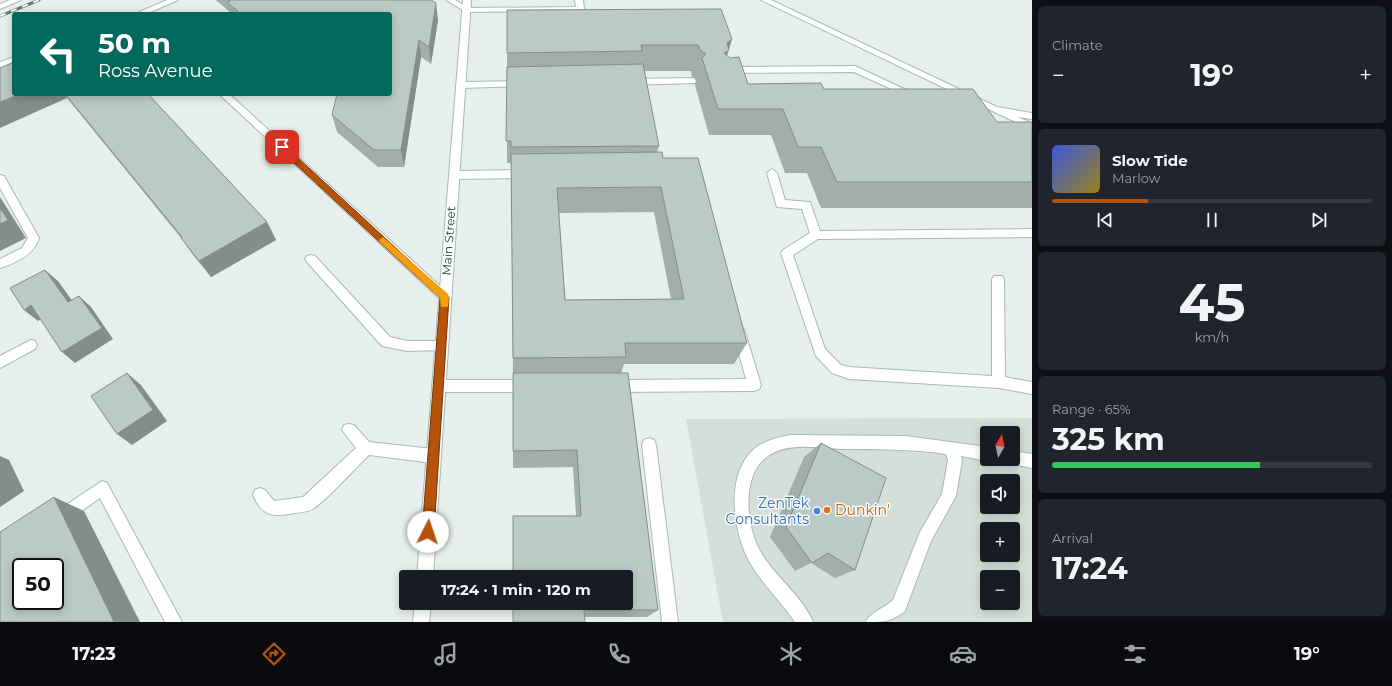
<!DOCTYPE html>
<html lang="en">
<head>
<meta charset="utf-8">
<style>
	:root { --surface:#171b24; --page:#20242c; --text:#f1f3f6; --muted:#9ea1a6; --line:#363941; --accent:#b45309 }
	body { margin:0; font-family:Montserrat,sans-serif; background:var(--page); color:var(--text); height:100vh; display:flex; flex-direction:column; font-size:15px; white-space:nowrap }
	* { box-sizing:border-box; margin:0 }
	p { font-size:13px; color:var(--muted) }
	.icon { flex:none; width:22px; height:22px; fill:none; stroke:currentColor; stroke-width:2; stroke-linecap:round; stroke-linejoin:round }
	.map { position:relative; flex:1; overflow:hidden }
	.drawer { display:flex; flex-direction:column; gap:6px; padding:6px; background:#0d0f14; width:360px }
	.drawer>* { flex:none }
	.hud { position:absolute; left:12px; top:12px; width:380px; height:84px; border-radius:4px; box-shadow:0 2px 10px #0003; background:#00695c; color:#fff; overflow:hidden }
	.needle { width:26px; rotate:9deg }
	.fabs { position:absolute; left:980px; top:426px; display:grid; gap:8px }
	.fabs a { display:grid; place-items:center; width:40px; height:40px; border-radius:4px; background:var(--surface); box-shadow:0 2px 10px #0003; font-size:20px }
	.speed { position:absolute; left:12px; top:558px; display:flex; gap:8px; font-size:20px; font-weight:700; text-align:center }
	.speed>* { display:grid; place-content:center; width:52px; height:52px; border-radius:50%; background:var(--surface); box-shadow:0 2px 10px #0003; line-height:1 }
	.speed .limit { border:2px solid #111; border-radius:6px; background:#fff; color:#111 }
	.pin { position:absolute; display:grid; place-items:center; width:34px; height:34px; color:#fff; margin:-17px; border-radius:8px; box-shadow:0 2px 6px #0006 }
	.me { position:absolute; width:44px; margin:-22px; rotate:4deg; stroke-linejoin:round; filter:drop-shadow(0 0 3px #0008) }
	.turn { display:flex; align-items:center; gap:14px; height:84px; padding:0 20px; font-size:18px }
	.turn .icon { width:52px; height:52px; stroke-width:2.5 }
	.turn b { display:block; font-size:28px; line-height:34px }
	.big { font-size:30px; font-weight:700; line-height:1.1 }
	.drawer .tile { flex:1; display:flex; flex-direction:column; justify-content:center; gap:6px; min-width:0; padding:0 14px; border-radius:6px; background:var(--page) }
	.drawer .dial { align-items:center; gap:0 }
	.dial b { font-size:52px; line-height:1 }
	.song { display:flex; align-items:center; gap:12px }
	.cover { width:48px; height:48px; border-radius:6px; background:linear-gradient(135deg,hsl(230 70% 55%),hsl(50 70% 35%)) }
	.played { height:4px; border-radius:2px; background:linear-gradient(90deg,var(--accent) 30%,var(--line) 30%) }
	.keys { display:flex; justify-content:space-around; direction:ltr }
	.heat { display:flex; justify-content:space-between; align-items:center; font-size:22px; direction:ltr }
	.charge { height:6px; border-radius:3px; background:linear-gradient(90deg,#34c759 65%,var(--line) 0) }
	.trip { position:absolute; left:399px; top:570px; width:234px; height:40px; border-radius:4px; background:var(--surface); box-shadow:0 2px 10px #0003; font-weight:700; line-height:40px; text-align:center }
	.tab-bar { display:flex; height:64px; justify-content:space-around; align-items:center; background:#090b0e; color:var(--muted) }
	.tab-bar .icon { width:28px; height:28px }
	.tab-bar .current { color:var(--accent) }
	.tab-bar b { font-size:18px; color:var(--text) }
	main { display:flex; flex:1; min-height:0 }
	.map>svg:first-child { display:block }
</style>
</head>
<body>
<main>
<div class="map">
<svg width="1032" height="622" viewBox="0 0 1032 622">
	<rect width="100%" height="100%" fill="#e6efeb"/>
	<path fill="#d4dfda" fill-rule="evenodd" d="M 1032,418 L 1032,622 L 723,622 L 686,419 ZM 987,433 L 1013,433 L 1013,459 L 987,459 ZM 987,481 L 1013,481 L 1013,507 L 987,507 ZM 987,529 L 1013,529 L 1013,555 L 987,555 ZM 987,577 L 1013,577 L 1013,603 L 987,603 Z"/>
	<g fill="none" stroke-linecap="round" stroke-linejoin="round">
		<g stroke="#a8b8b2" stroke-width="2">
			<g id="lane">
				<polygon points="446,0 455,0 468,8 576,7 575,0 583,0 584,9 580,11 466,12"/>
				<polygon points="761,0 771,0 997,107 1032,113 1032,119 1017,117 1032,123 1032,130"/>
				<polygon points="855,66 919,96 914,99 911,98 854,72 727,73 723,70 727,67"/>
				<polygon points="693,78 697,81 696,83 630,85 626,82 630,79"/>
				<polygon points="522,81 526,84 525,86 461,88 457,85 461,82"/>
				<polygon points="772,169 777,173 785,200 810,202 820,231 1032,229 1032,237 818,239 793,255 825,349 841,365 849,367 992,376 992,279 994,276 1002,276 1004,279 1005,377 1032,382 1032,394 999,388 849,379 832,373 816,356 781,253 783,250 810,233 802,209 777,207 767,173"/>
				<polygon points="526,170 531,174 526,178 454,179 449,175 454,171"/>
				<path d="M 0,175 L 4,176 L 39,238 C 34,255 16,263 0,268 L 0,259 L 22,248 L 28,238 L 0,188 Z"/>
				<polygon points="311,255 315,256 390,337 407,341 441,341 445,342 447,346 445,350 407,351 382,346 307,262 305,259 307,256"/>
				<polygon points="739,327 743,328 745,332 761,385 759,389 754,391 614,392 609,390 607,386 609,382 614,380 746,379 733,332 735,328"/>
				<polygon points="31,340 35,341 37,345 35,349 0,368 0,356"/>
				<polygon points="439,380 529,380 534,382 536,386 534,390 529,392 439,392 434,390 432,386 434,382"/>
				<path d="M 349,424 L 354,425 L 369,442 L 433,449 L 438,451 L 440,456 L 438,461 L 433,463 L 369,455 C 351,472 332,495 313,509 C 308,512 301,512 295,513 C 274,517 262,517 253,495 L 255,490 L 260,488 L 265,490 L 274,501 L 303,497 L 356,448 L 342,430 L 344,425 Z"/>
				<path d="M 790,435 L 906,436 L 987,447 L 987,459 L 991,459 L 987,461 L 961,456 L 962,460 L 956,496 L 931,541 L 905,611 C 891,622 884,622 866,622 C 870,612 885,608 893,600 L 920,532 L 942,494 L 948,460 L 946,454 C 911,449 876,449 840,449 C 818,448 788,442 768,456 C 743,473 746,515 755,540 C 767,572 800,591 813,622 L 795,622 C 780,600 760,582 748,559 C 732,528 725,469 758,446 C 768,440 779,437 790,435 Z"/>
				<polygon points="649,438 654,440 656,445 678,622 662,622 642,445 644,440"/>
				<polygon points="1013,451 1032,454 1032,468 1008,463 1006,459 1013,459"/>
				<polygon points="102,481 107,483 182,622 165,622 100,498 67,521 62,523 57,521 55,516 57,511"/>
			</g>
		</g>
		<g stroke="#a8b8b2" stroke-width="2">
			<g id="street">
				<polygon points="10,0 21,0 0,9 0,4"/>
				<polygon points="167,0 178,0 146,14 135,14"/>
				<polygon points="14,57 14,63 0,68 0,62"/>
				<polygon points="219,94 229,94 449,294 451,297 449,300 445,302 441,300"/>
			</g>
		</g>
		<g stroke="#a4bbb3" stroke-width="2">
			<g id="secondary">
				<polygon points="463,0 471,0 433,577 417,577"/>
				<polygon points="415,603 431,603 429,622 413,622"/>
			</g>
		</g>
		<use href="#lane" fill="#fff" fill-rule="evenodd"/>
		<use href="#street" fill="#fff" fill-rule="evenodd"/>
		<use href="#secondary" fill="#fff" fill-rule="evenodd"/>
		<g stroke="#5f7d75" stroke-width="3">
			<polyline id="rail" points="0,16 39,0"/>
		</g>
		<use href="#rail" stroke="#f7fbf9" stroke-width="2" stroke-dasharray="6" stroke-linecap="butt"/>
	</g>
	<g fill="#a1aea9" fill-rule="evenodd">
		<polygon points="216,0 431,0 438,20 431,64 421,57 404,167 378,167 337,132 332,115 390,14 232,14 217,1"/>
		<path d="M 507,10 L 732,39 L 727,56 L 748,84 L 824,89 L 997,122 L 1032,122 L 1032,208 L 821,208 L 807,173 L 785,173 L 771,135 L 709,135 L 695,85 L 696,79 L 692,77 L 691,71 L 644,71 L 659,146 L 657,152 L 663,158 L 747,343 L 734,364 L 624,364 L 621,373 L 658,610 L 647,617 L 585,617 L 576,516 L 573,467 L 513,468 L 513,373 L 511,163 L 507,163 ZM 654,212 L 671,299 L 565,300 L 559,213 Z"/>
		<polygon points="14,94 148,94 267,222 276,240 211,277 193,255 181,238 67,98"/>
		<polygon points="821,443 855,570 835,578 811,563 795,571 770,537 804,457"/>
	</g>
	<g fill="#838d89">
		<polygon points="436,3 438,20 431,64 429,47"/>
		<polygon points="732,39 720,76 716,80 727,43"/>
		<polygon points="419,40 421,57 404,167 401,150"/>
		<polygon points="20,94 63,94 67,98 0,128 0,102"/>
		<polygon points="0,197 26,238 0,251"/>
		<polygon points="267,222 276,240 211,277 199,261"/>
		<polygon points="45,270 58,281 81,313 68,302"/>
		<polygon points="79,296 91,307 113,339 75,363 62,352"/>
		<polygon points="31,305 45,317 38,321 24,310"/>
		<polygon points="127,373 141,385 167,421 132,445 117,434"/>
		<polygon points="0,456 9,460 24,491 0,507"/>
		<polygon points="54,497 84,511 140,622 114,622"/>
	</g>
	<g fill="#bbcac4" stroke="#838d89" fill-rule="evenodd">
		<polygon points="229,0 431,0 436,3 429,47 419,40 401,150 374,150 332,115 337,94 390,94 390,14 241,14 227,2 230,1"/>
		<polygon points="721,9 732,39 727,43 729,50 724,53 730,58 739,57 748,84 821,83 824,89 973,89 997,122 1032,122 1032,182 837,182 821,147 798,147 783,109 718,109 702,58 706,54 700,50 698,45 641,45 642,51 507,53 507,10"/>
		<polygon points="14,62 14,94 20,94 0,102 0,68"/>
		<polygon points="643,64 659,146 511,147 511,141 506,141 507,67"/>
		<polygon points="65,94 148,94 267,222 199,261 181,238 182,237"/>
		<path d="M 662,152 L 663,158 L 698,158 L 747,343 L 625,343 L 626,357 L 513,358 L 511,154 ZM 661,187 L 684,299 L 565,300 L 557,188 Z"/>
		<polygon points="0,208 8,220 0,224"/>
		<polygon points="45,270 68,302 79,296 102,328 62,352 31,305 24,310 10,288"/>
		<polygon points="127,373 153,410 117,434 91,396"/>
		<polygon points="513,373 628,373 658,610 584,610 585,622 513,622 513,603 626,603 626,577 513,577 513,516 581,516 577,450 513,451"/>
		<polygon points="821,443 886,478 855,570 828,553 812,563 786,527"/>
		<path d="M 54,497 L 114,622 L 0,622 L 0,532 ZM 21,567 L 55,567 L 55,601 L 21,601 Z"/>
	</g>
	<polygon fill="#b45309" stroke="#753606" points="279,145 284,145 449,297 434,532 432,536 428,537 424,536 422,532 440,298 279,149"/>
	<polygon fill="#f59e0b" points="383,237 448,294 449,297 448,307 441,307 440,298 380,242 379,240"/>
	<circle fill="#e8710a" stroke="#f7fbf9" stroke-width="1.5" cx="827" cy="510" r="4"/>
	<circle fill="#3f7fe0" stroke="#f7fbf9" stroke-width="1.5" cx="817" cy="511" r="4"/>
	<g text-anchor="middle" stroke-width="3" stroke-linejoin="round" paint-order="stroke">
		<g font-size="12" fill="#24423a" stroke="#f7fbf9">
			<text transform="translate(449 241) rotate(-86)" y="4">Main Street</text>
		</g>
		<g font-size="14" fill="#366cbe" stroke="#f7fbf9" text-anchor="end">
			<text x="809" y="508">ZenTek<tspan x="809" dy="16">Consultants</tspan></text>
		</g>
		<g font-size="14" fill="#c56008" stroke="#f7fbf9" text-anchor="start">
			<text x="835" y="515">Dunkin'</text>
		</g>
	</g>
</svg>
<div class="fabs">
<a><svg class="needle" viewBox="-14 -14 28 28"><path d="M0-13l5 13h-10z" fill="#e53935"/><path d="M0 13l5-13h-10z" fill="#9ea1a6"/></svg></a>
<a><svg class="icon" aria-label="sound" viewBox="0 0 24 24"><path d="M4 9h4l5-4v14l-5-4H4zM17 9q2 3 0 6"/></svg></a>
<a>+</a>
<a>−</a>
</div>
<div class="speed"><div class="limit">50</div></div>
<div class="pin" style="left:282px;top:147px;background:#d93025"><svg class="icon" aria-label="arrive" viewBox="0 0 24 24"><path d="M6 21V4h12l-3 4 3 4H6"/></svg></div>
<svg class="me" style="left:428px;top:532px" viewBox="-20 -20 40 40"><circle r="19" fill="#fff"/><path d="M0-13L10 11 0 6-10 11z" fill="#b45309"/></svg>
<div class="trip">17:24 · 1 min · 120 m</div>
<div class="hud">
<div class="turn"><svg class="icon" aria-label="left" viewBox="0 0 24 24"><path d="M17 20v-9H6M10 6l-5 5 5 5"/></svg><div><b>50 m</b>Ross Avenue</div></div>
</div>
</div>
<section class="drawer">
<div class="tile"><p>Climate</p>
<div class="heat"><a>−</a><b class="big">19°</b><a>+</a></div>
</div>
<div class="tile">
<div class="song"><i class="cover"></i><div><b>Slow Tide</b><p>Marlow</p></div></div>
<div class="played"></div>
<div class="keys"><svg class="icon" aria-label="previous" viewBox="0 0 24 24"><path d="M18 5L8 12l10 7zM5 5v14"/></svg><svg class="icon" aria-label="pause" viewBox="0 0 24 24"><path d="M8 5v14M16 5v14"/></svg><svg class="icon" aria-label="next" viewBox="0 0 24 24"><path d="M6 5l10 7-10 7zM19 5v14"/></svg></div>
</div>
<div class="tile dial"><b>45</b><p>km/h</p></div>
<div class="tile"><p>Range · 65%</p><b class="big">325 km</b><div class="charge"></div></div>
<div class="tile"><p>Arrival</p><b class="big">17:24</b></div>
</section>
</main>
<nav class="tab-bar">
<b>17:23</b>
<svg class="icon current" aria-label="directions" viewBox="0 0 24 24"><path d="M12 3l9 9-9 9-9-9zM9 14v-3h6M13 9l2 2-2 2"/></svg>
<svg class="icon" aria-label="music" viewBox="0 0 24 24"><path d="M9 18V5l10-2v13"/><circle cx="6" cy="18" r="3"/><circle cx="16" cy="16" r="3"/></svg>
<svg class="icon" aria-label="phone" viewBox="0 0 24 24"><path d="M5 4h4l2 5-3 2q2 4 5 5l2-3 5 2v4C11 20 4 13 5 4z"/></svg>
<svg class="icon" aria-label="climate" viewBox="0 0 24 24"><path d="M12 3v18M4 7l16 10M4 17L20 7"/></svg>
<svg class="icon" aria-label="car" viewBox="0 0 24 24"><path d="M5 17H2v-5l4-1 3-4h7l3 4 3 1v5h-3M9 17h6M6 11h13"/><circle cx="7" cy="17" r="2"/><circle cx="17" cy="17" r="2"/></svg>
<svg class="icon" aria-label="filters" viewBox="0 0 24 24"><path d="M4 7h16M4 17h16"/><circle cx="9" cy="7" r="2"/><circle cx="15" cy="17" r="2"/></svg>
<b>19°</b>
</nav>
</body>
</html>
